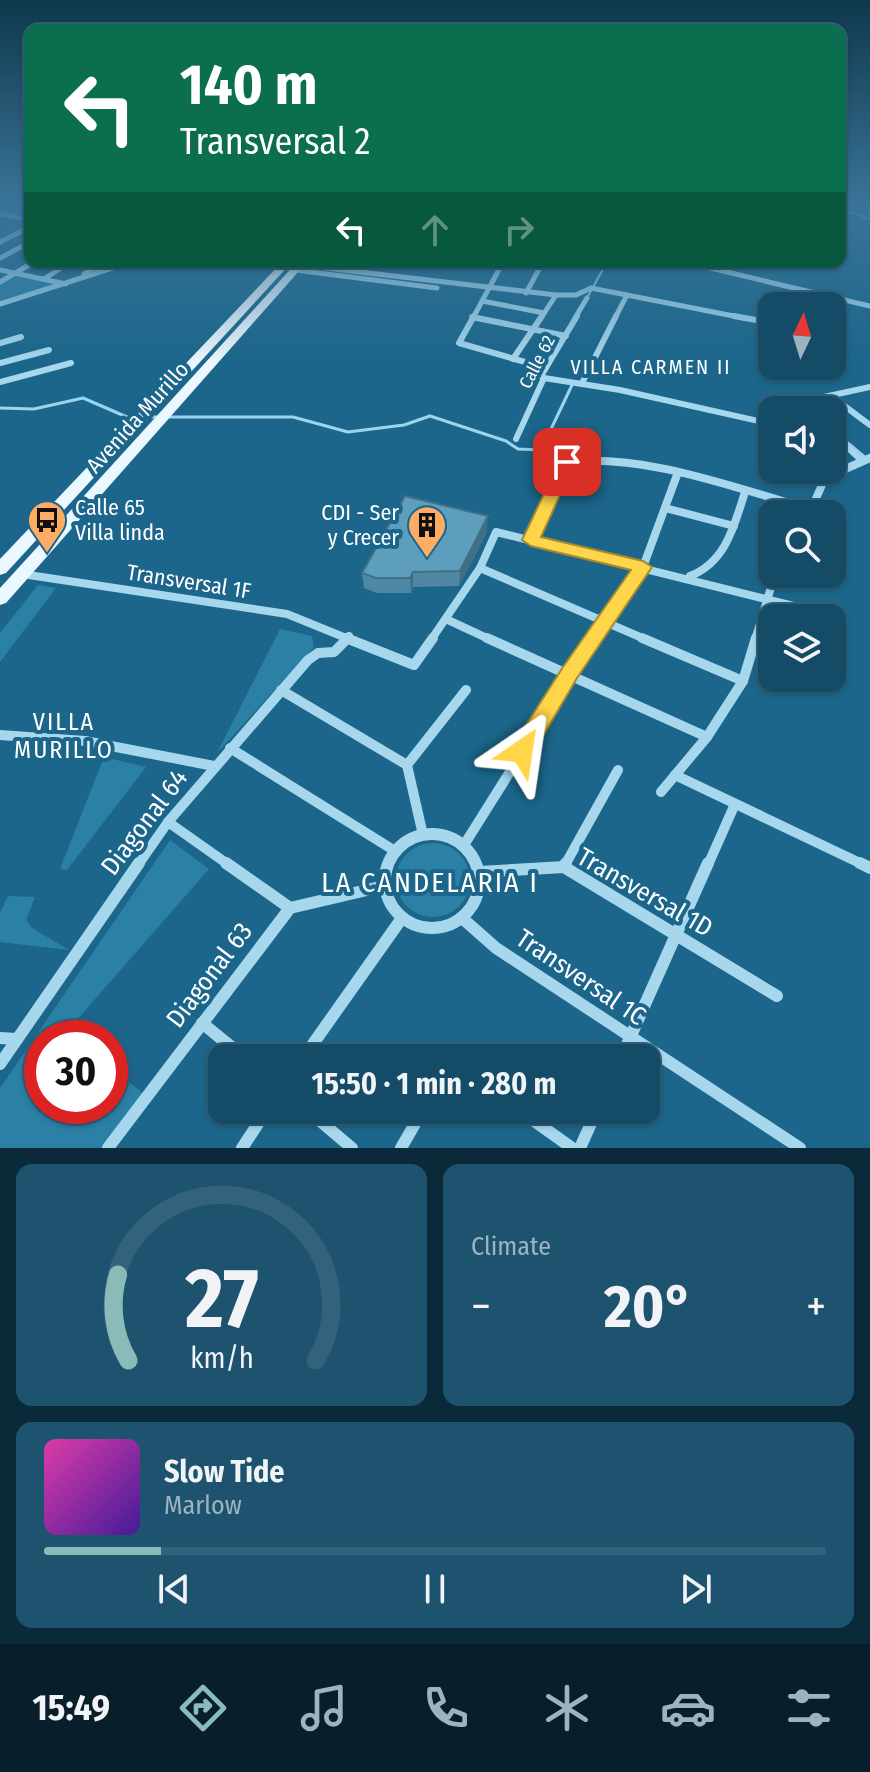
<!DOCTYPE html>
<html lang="en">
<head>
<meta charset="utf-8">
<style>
	:root { --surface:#144c68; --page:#1d536e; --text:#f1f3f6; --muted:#9db4c0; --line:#33637c; --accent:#8bbbb9 }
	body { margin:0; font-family:"Fira Sans Condensed",sans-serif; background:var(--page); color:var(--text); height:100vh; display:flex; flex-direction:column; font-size:30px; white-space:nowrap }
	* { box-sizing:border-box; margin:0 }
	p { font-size:26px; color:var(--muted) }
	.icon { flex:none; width:44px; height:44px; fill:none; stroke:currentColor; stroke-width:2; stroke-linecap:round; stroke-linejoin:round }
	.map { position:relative; height:1148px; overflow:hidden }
	.sheet { display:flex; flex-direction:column; gap:16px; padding:16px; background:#0b2a39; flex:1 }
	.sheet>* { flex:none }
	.banner { position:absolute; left:24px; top:24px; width:822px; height:244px; border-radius:16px; box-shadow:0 2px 6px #0004,0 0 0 2px var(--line); background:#0b6e4f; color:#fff; overflow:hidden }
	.needle { width:52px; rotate:4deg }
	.fabs { position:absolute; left:758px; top:292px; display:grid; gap:16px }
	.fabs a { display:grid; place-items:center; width:88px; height:88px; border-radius:16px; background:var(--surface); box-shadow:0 2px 6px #0004,0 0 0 2px var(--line); font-size:40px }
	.speed { position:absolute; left:24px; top:1020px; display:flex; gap:16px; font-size:40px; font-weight:700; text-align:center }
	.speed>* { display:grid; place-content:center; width:104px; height:104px; border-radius:50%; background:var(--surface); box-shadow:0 2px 6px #0004,0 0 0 2px var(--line); line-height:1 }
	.speed .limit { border:12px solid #d22; background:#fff; color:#111 }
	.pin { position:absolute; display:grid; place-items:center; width:68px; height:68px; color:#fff; margin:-34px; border-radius:16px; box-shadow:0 4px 12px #0006 }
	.me { position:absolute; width:88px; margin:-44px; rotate:32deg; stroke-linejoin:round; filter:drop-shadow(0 0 6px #0008) }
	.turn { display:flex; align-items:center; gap:28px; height:168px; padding:0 24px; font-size:36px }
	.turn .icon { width:104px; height:104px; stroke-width:2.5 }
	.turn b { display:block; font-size:56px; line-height:68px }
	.lanes { display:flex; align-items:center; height:76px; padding:0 24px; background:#0003; justify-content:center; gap:40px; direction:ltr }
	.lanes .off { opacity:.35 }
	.big { font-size:60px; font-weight:700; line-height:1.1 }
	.sheet .card { flex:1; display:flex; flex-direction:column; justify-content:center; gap:12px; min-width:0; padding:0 28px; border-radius:16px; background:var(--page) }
	.sheet .dial { align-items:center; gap:0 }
	.dial svg { height:208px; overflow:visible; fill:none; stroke:var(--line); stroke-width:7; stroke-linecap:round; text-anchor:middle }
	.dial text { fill:var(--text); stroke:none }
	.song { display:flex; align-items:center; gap:24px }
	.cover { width:96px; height:96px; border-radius:12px; background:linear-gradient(135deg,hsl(320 70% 55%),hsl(260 70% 35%)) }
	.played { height:8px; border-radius:4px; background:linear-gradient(90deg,var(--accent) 15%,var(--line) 15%) }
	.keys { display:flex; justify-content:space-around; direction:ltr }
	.heat { display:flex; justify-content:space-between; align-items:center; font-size:44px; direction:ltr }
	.sheet .tiles { flex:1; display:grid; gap:16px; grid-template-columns:1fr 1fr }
	.card:last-child { grid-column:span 2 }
	.trip { position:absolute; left:208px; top:1044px; width:452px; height:80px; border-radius:16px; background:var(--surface); box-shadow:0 2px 6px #0004,0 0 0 2px var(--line); font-weight:700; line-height:80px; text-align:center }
	.tab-bar { display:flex; height:128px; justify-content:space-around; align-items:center; background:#081e2a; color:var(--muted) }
	.tab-bar .icon { width:56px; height:56px }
	.tab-bar .selected { color:var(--accent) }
	.tab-bar b { font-size:36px; color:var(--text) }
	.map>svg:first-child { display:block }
</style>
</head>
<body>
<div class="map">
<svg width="870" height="1148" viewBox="0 0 870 1148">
	<rect width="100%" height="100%" fill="#1b668a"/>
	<g fill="#2b80a6">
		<polygon points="15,274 57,284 0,302 0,283"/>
		<polygon points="38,585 56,588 0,662 0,633"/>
		<polygon points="280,629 312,636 314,647 217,753"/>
		<polygon points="104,757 146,767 67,870 60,869"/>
		<polygon points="170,840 209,869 68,1030 76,1038 42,1038 42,1106 110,1106 110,1066 145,1095 105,1148 0,1148 0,1088"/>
		<circle cx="433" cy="880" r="37"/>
		<polygon points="8,896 35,897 26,920 32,928 69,950 0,942 0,913"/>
	</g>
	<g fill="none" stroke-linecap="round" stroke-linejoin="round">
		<g stroke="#99d5ef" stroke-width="2">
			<polyline points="840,209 870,219"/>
			<polyline points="587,298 607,262"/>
		</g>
		<g stroke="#99d5ef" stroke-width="3">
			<polyline points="0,408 34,409 83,398 127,417 293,417 348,432 404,425 430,416 506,441 518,449 541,450 573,383"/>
			<polyline points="843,439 867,459"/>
		</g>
		<g stroke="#a6d7ed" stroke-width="5">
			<polyline points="868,203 870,210"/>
			<polyline points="0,214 30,220"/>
			<polyline points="0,242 30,227"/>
			<polyline points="0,258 30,242"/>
			<polyline points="685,262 870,306"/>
			<polyline points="300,265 556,295 576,295 591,288 744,318"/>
			<polyline points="0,270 66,284"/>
			<polyline points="295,270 437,288"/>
			<polyline points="84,274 104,262"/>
			<polyline points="44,279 70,262"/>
			<polyline points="0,282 34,262"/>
			<polyline points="526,293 543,262"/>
			<polyline points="482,301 544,313"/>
			<polyline points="0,304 131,262"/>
			<polyline points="473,318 503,262"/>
			<polyline points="541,318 556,295"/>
			<polyline points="575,318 587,298"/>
			<polyline points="615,318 627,295"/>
		</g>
		<g stroke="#a6d7ed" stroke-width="6">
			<polyline points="474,316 459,343 546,368"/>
			<polyline points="734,316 772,323"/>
			<polyline points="472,317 566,336"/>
			<polyline points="0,343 21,337"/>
			<polyline points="513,359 542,316"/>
			<polyline points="0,363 49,350"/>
			<polyline points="544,378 620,390 772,424"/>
			<polyline points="0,382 71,363"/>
			<polyline points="582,383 616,316"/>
			<polyline points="831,396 870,425"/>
			<polyline points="809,410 807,405 815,399 870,387"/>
			<polyline points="832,433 861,460"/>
			<polyline points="516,439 544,378 541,376 577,316"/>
			<polyline points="586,460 590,460"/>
			<polyline points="865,460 870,458"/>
		</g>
		<g stroke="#a6d7ed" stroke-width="8">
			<polyline points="665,508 734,526"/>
			<polyline points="796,514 814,503 825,478 870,458"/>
			<path d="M 531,540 L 567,462 C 647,454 731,487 807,508"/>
			<polyline points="480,568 647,640"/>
			<polyline points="22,574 287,614 351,640"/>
			<path d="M 690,576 C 726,562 734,526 745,492"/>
			<polyline points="448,620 491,640"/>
			<polyline points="346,640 349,636"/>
			<polyline points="431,640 480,568 496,532 838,617"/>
			<polyline points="593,640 643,567 677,475"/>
			<polyline points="755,640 775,574"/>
		</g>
		<g stroke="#a6d7ed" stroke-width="10">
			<polyline points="346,638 414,665 433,638"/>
			<polyline points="487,638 707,737"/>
			<polyline points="642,638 743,681"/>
			<polyline points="281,690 407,765"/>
			<polyline points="0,735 85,741 214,766"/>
			<polyline points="230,748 395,851"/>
			<polyline points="675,775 864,865"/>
			<polyline points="661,792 707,737 743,681 756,638"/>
			<polyline points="168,822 229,865"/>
			<polyline points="423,835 407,765 466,690"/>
			<polyline points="464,845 594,638"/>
			<polyline points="138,865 168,822 308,660 318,653 334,652 348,638"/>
			<polyline points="565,865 618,770"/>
			<polyline points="708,865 735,804"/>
		</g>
		<g stroke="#a6d7ed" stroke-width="12">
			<circle cx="432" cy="881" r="47"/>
			<polyline points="226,863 290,908"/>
			<polyline points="860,863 870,868"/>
			<polyline points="564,867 566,863"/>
			<polyline points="479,872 564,867 777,996"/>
			<polyline points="462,918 496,948 800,1148"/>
			<polyline points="202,1023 245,1058"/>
			<polyline points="0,1038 17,1039"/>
			<polyline points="303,1058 402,918"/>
			<polyline points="621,1058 708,863"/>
			<polyline points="0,1064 139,863"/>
			<polyline points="307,1110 352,1148"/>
			<polyline points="519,1110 572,1148"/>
			<polyline points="108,1148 290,908 384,886"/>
			<polyline points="242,1148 267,1110"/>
			<polyline points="401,1148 423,1110"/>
			<polyline points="580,1148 597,1110"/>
		</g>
		<g fill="#ecf8ff" fill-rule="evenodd">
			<polygon points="282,262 292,262 6,573 0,575 0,559"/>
			<polygon points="297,262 307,262 6,603 0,605 0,588"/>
		</g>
	</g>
	<polygon fill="#5088a3" points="487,532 459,586 413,587 411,593 377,593 364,588 362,573"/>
	<g fill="#416f84">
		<polygon points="488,516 487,532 459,586 460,571"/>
		<polygon points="413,572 413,587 411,593 410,578"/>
	</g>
	<polygon fill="#5d9ebd" stroke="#416f84" stroke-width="2" points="405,496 488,516 460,571 413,572 410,578 376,578 362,573"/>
	<linearGradient id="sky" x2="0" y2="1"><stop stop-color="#0f384c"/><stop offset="0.56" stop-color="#397498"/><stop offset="1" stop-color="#397498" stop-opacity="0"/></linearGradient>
	<rect width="870" height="364" fill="url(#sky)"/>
	<polygon fill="#ffd54a" stroke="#a68a30" stroke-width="2" points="567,457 575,462 541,537 643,561 652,567 577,678 530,758 514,758 511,751 514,744 563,667 631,570 531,546 522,540 559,462"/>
	<defs>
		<g id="bus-pin" transform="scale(2)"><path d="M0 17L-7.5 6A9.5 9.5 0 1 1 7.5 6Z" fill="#feac63" stroke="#1b668a"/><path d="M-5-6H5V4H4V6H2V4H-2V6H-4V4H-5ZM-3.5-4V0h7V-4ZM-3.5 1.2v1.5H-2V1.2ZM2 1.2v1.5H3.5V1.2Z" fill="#111"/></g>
		<g id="building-pin" transform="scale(2)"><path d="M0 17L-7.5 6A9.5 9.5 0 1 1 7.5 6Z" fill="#feac63" stroke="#1b668a"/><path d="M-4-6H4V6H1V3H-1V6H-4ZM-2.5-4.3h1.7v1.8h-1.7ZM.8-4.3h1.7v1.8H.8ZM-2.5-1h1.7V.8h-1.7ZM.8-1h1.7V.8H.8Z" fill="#111"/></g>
	</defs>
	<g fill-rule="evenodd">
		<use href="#bus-pin" x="47" y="520"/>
		<use href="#building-pin" x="427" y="525"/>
	</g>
	<g text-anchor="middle" stroke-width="8" stroke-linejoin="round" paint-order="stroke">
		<g font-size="18" fill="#fff" stroke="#1b668a">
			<text transform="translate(537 362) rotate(-63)" y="6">Calle 62</text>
		</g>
		<g font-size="20" letter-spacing="2" fill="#fff" stroke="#1b668a">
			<text x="651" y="374">VILLA CARMEN II</text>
		</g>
		<g font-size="22" fill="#fff" stroke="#1b668a">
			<text transform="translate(137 417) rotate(-48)" y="8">Avenida Murillo</text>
			<text transform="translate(189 581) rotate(9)" y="8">Transversal 1F</text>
		</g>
		<g font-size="22" fill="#fff" stroke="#1b668a" text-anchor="start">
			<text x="75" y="515">Calle 65<tspan x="75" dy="25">Villa linda</tspan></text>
			<text x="399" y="520" text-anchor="end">CDI - Ser<tspan x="399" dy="25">y Crecer</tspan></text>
		</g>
		<g font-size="24" letter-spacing="2" fill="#fff" stroke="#1b668a">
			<text x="64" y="730">VILLA<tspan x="64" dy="28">MURILLO</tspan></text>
		</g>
		<g font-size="26" fill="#fff" stroke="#1b668a">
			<text transform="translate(144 822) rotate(-53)" y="9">Diagonal 64</text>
			<text transform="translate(645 892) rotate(30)" y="9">Transversal 1D</text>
			<text transform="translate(209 975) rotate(-53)" y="9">Diagonal 63</text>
			<text transform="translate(581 977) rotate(34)" y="9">Transversal 1C</text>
		</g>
		<g font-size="28" letter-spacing="2" fill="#fff" stroke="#1b668a">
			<text x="430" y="892">LA CANDELARIA I</text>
		</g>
	</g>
</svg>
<div class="fabs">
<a><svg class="needle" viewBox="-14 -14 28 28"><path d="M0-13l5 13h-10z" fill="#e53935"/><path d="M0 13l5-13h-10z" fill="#9db4c0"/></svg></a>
<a><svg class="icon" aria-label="sound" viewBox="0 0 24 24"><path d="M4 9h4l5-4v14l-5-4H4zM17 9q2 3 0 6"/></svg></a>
<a><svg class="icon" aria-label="search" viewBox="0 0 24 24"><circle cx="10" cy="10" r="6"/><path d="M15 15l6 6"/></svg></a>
<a><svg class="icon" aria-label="layers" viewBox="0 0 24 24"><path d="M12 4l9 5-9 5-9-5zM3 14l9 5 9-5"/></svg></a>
</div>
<div class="speed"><div class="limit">30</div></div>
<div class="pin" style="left:567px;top:462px;background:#d93025"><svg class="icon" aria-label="arrive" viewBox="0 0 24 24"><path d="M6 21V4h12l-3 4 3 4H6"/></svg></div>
<svg class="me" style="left:522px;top:751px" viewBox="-20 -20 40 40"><path d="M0-17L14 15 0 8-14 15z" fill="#ffd54a" stroke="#fff" stroke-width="4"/></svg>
<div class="trip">15:50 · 1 min · 280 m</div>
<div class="banner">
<div class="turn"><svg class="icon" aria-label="left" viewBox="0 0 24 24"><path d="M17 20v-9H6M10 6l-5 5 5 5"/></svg><div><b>140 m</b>Transversal 2</div></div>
<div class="lanes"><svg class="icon" aria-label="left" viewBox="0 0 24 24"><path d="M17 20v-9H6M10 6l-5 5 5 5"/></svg><svg class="icon off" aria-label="ahead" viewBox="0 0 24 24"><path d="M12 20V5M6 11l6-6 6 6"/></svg><svg class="icon off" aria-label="right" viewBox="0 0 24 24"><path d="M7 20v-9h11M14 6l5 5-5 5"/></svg></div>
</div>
</div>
<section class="sheet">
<div class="tiles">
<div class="card dial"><svg viewBox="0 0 100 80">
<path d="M14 69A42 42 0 1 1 86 69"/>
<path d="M14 69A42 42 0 0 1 10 36" stroke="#8bbbb9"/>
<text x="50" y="56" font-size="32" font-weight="700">27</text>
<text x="50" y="72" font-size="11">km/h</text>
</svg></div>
<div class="card"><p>Climate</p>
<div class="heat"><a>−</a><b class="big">20°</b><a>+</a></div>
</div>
<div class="card">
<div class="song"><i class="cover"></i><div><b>Slow Tide</b><p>Marlow</p></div></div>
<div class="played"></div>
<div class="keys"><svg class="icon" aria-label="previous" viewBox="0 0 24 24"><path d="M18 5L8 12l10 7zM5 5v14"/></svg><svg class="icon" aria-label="pause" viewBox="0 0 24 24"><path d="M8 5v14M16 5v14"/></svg><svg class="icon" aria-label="next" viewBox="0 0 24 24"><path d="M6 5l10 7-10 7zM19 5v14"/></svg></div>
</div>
</div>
</section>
<nav class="tab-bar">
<b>15:49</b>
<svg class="icon selected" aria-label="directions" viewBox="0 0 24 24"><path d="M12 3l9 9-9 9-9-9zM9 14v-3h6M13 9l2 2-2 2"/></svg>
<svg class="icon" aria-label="music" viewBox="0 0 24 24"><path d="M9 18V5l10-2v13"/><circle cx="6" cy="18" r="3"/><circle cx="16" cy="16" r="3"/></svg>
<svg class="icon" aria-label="phone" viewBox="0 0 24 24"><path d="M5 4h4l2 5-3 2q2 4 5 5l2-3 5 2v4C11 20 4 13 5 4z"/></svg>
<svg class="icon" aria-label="climate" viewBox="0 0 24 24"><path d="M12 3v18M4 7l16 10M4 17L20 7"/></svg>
<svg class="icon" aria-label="car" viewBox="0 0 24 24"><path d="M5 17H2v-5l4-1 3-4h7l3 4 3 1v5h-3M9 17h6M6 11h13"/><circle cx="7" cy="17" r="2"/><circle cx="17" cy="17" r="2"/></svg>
<svg class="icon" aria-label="filters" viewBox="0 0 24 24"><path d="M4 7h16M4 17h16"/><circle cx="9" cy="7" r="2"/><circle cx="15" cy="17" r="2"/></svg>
</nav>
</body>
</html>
